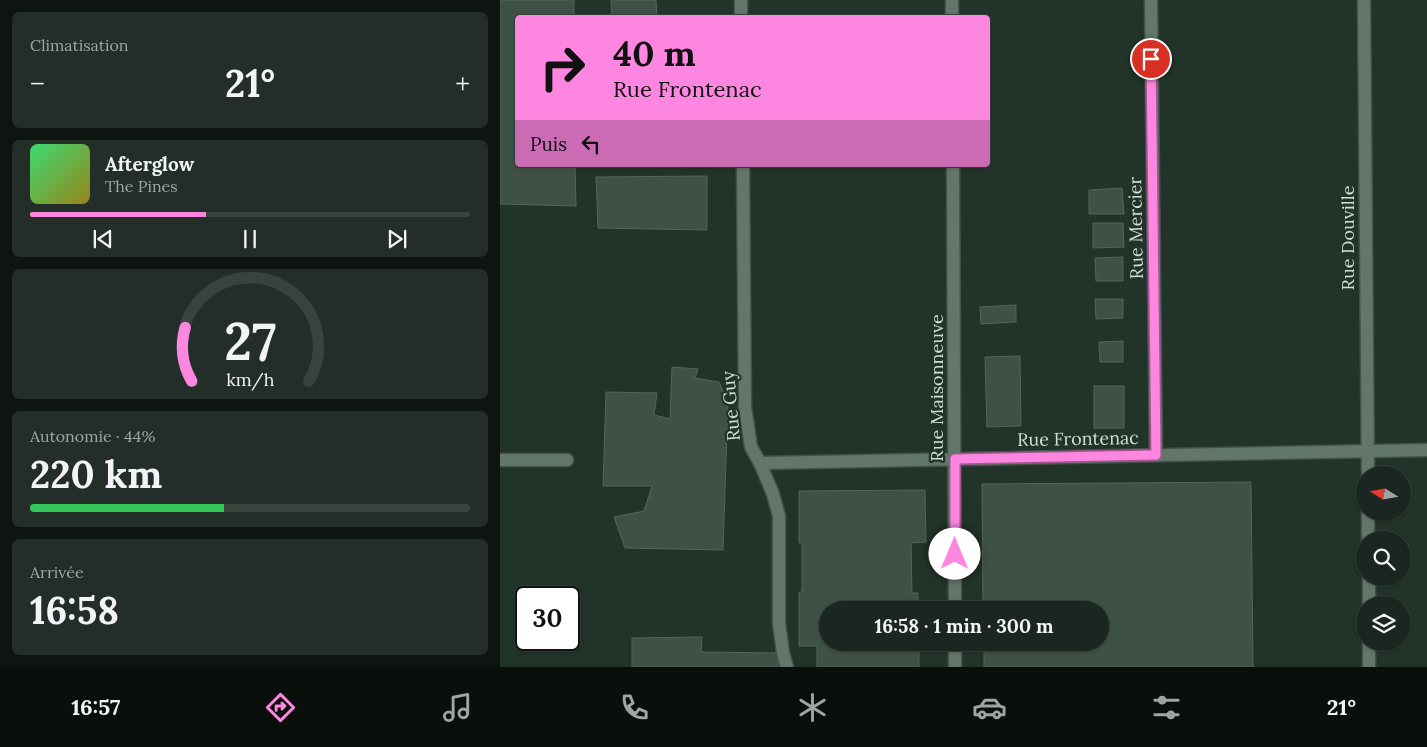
<!DOCTYPE html>
<html lang="fr">
<head>
<meta charset="utf-8">
<style>
	:root { --surface:#1a261f; --page:#232e28; --text:#f1f3f6; --muted:#9fa5a4; --line:#38433d; --accent:#fd86e1 }
	body { margin:0; font-family:Lora,serif; background:var(--page); color:var(--text); height:100vh; display:flex; flex-direction:column; font-size:19px; white-space:nowrap }
	* { box-sizing:border-box; margin:0 }
	p { font-size:16px; color:var(--muted) }
	.icon { flex:none; width:28px; height:28px; fill:none; stroke:currentColor; stroke-width:2; stroke-linecap:round; stroke-linejoin:round }
	.map { position:relative; flex:1; overflow:hidden }
	.sheet { display:flex; flex-direction:column; gap:12px; padding:12px; background:#0e1511; width:500px }
	.sheet>* { flex:none }
	.guide { position:absolute; left:15px; top:15px; width:475px; height:152px; border-radius:5px; box-shadow:0 1px 4px #0004,0 0 0 1px var(--line); background:#fd86e1; color:#111; overflow:hidden }
	.needle { width:32px; rotate:281deg }
	.buttons { position:absolute; left:856px; top:466px; display:grid; gap:10px }
	.buttons a { display:grid; place-items:center; width:55px; height:55px; border-radius:50%; background:var(--surface); box-shadow:0 1px 4px #0004,0 0 0 1px var(--line); font-size:25px }
	.speed { position:absolute; left:15px; top:586px; display:flex; gap:10px; font-size:25px; font-weight:700; text-align:center }
	.speed>* { display:grid; place-content:center; width:65px; height:65px; border-radius:50%; background:var(--surface); box-shadow:0 1px 4px #0004,0 0 0 1px var(--line); line-height:1 }
	.speed .limit { border:2px solid #111; border-radius:8px; background:#fff; color:#111 }
	.pin { position:absolute; display:grid; place-items:center; width:42px; height:42px; color:#fff; margin:-21px; border:2px solid #fff; border-radius:50%; box-shadow:0 1px 5px #0007 }
	.me { position:absolute; width:55px; margin:-28px; rotate:0deg; stroke-linejoin:round; filter:drop-shadow(0 0 4px #0008) }
	.turn { display:flex; align-items:center; gap:18px; height:105px; padding:0 15px; font-size:22px }
	.turn .icon { width:65px; height:65px; stroke-width:2.5 }
	.turn b { display:block; font-size:35px; line-height:42px }
	.then { display:flex; align-items:center; height:48px; padding:0 15px; background:#0003; gap:10px; font-size:19px }
	.big { font-size:38px; font-weight:700; line-height:1.1 }
	.sheet .tile { flex:1; display:flex; flex-direction:column; justify-content:center; gap:8px; min-width:0; padding:0 18px; border-radius:8px; background:var(--page) }
	.sheet .dial { align-items:center; gap:0 }
	.dial svg { height:130px; overflow:visible; fill:none; stroke:var(--line); stroke-width:7; stroke-linecap:round; text-anchor:middle }
	.dial text { fill:var(--text); stroke:none }
	.song { display:flex; align-items:center; gap:15px }
	.cover { width:60px; height:60px; border-radius:8px; background:linear-gradient(135deg,hsl(140 70% 55%),hsl(50 70% 35%)) }
	.played { height:5px; border-radius:2px; background:linear-gradient(90deg,var(--accent) 40%,var(--line) 40%) }
	.keys { display:flex; justify-content:space-around; direction:ltr }
	.heat { display:flex; justify-content:space-between; align-items:center; font-size:28px; direction:ltr }
	.charge { height:8px; border-radius:4px; background:linear-gradient(90deg,#34c759 44%,var(--line) 0) }
	.trip { position:absolute; left:319px; top:601px; width:290px; height:50px; border-radius:25px; background:var(--surface); box-shadow:0 1px 4px #0004,0 0 0 1px var(--line); font-weight:700; line-height:50px; text-align:center }
	.tab-bar { display:flex; height:80px; justify-content:space-around; align-items:center; background:#0a0f0c; color:var(--muted) }
	.tab-bar .icon { width:35px; height:35px }
	.tab-bar .selected { color:var(--accent) }
	.tab-bar b { font-size:22px; color:var(--text) }
	main { display:flex; flex:1; min-height:0 }
	.map>svg:first-child { display:block }
</style>
</head>
<body>
<main>
<section class="sheet">
<div class="tile"><p>Climatisation</p>
<div class="heat"><a>−</a><b class="big">21°</b><a>+</a></div>
</div>
<div class="tile">
<div class="song"><i class="cover"></i><div><b>Afterglow</b><p>The Pines</p></div></div>
<div class="played"></div>
<div class="keys"><svg class="icon" aria-label="previous" viewBox="0 0 24 24"><path d="M18 5L8 12l10 7zM5 5v14"/></svg><svg class="icon" aria-label="pause" viewBox="0 0 24 24"><path d="M8 5v14M16 5v14"/></svg><svg class="icon" aria-label="next" viewBox="0 0 24 24"><path d="M6 5l10 7-10 7zM19 5v14"/></svg></div>
</div>
<div class="tile dial"><svg viewBox="0 0 100 80">
<path d="M14 69A42 42 0 1 1 86 69"/>
<path d="M14 69A42 42 0 0 1 10 36" stroke="#fd86e1"/>
<text x="50" y="56" font-size="32" font-weight="700">27</text>
<text x="50" y="72" font-size="11">km/h</text>
</svg></div>
<div class="tile"><p>Autonomie · 44%</p><b class="big">220 km</b><div class="charge"></div></div>
<div class="tile"><p>Arrivée</p><b class="big">16:58</b></div>
</section>
<div class="map">
<svg width="927" height="667" viewBox="0 0 927 667">
	<rect width="100%" height="100%" fill="#223329"/>
	<g fill="#3f5146" stroke="#53665a">
		<polygon points="0,0 74,0 74,18 18,18 18,165 75,165 76,206 0,204"/>
		<polygon points="111,0 156,0 157,18 112,18"/>
		<polygon points="207,176 207,230 98,228 96,177"/>
		<polygon points="622,188 624,214 589,214 589,190"/>
		<polygon points="593,223 623,223 624,247 593,248"/>
		<polygon points="623,257 623,281 596,281 595,258"/>
		<polygon points="595,299 623,299 623,318 596,319"/>
		<polygon points="516,305 516,322 481,324 480,307"/>
		<polygon points="623,341 623,362 600,362 599,342"/>
		<polygon points="520,356 521,426 487,427 485,357"/>
		<polygon points="172,367 198,369 195,378 219,382 228,403 223,550 125,548 114,517 144,511 152,486 103,486 106,392 157,393 154,415 170,419"/>
		<rect x="594" y="386" width="30" height="42"/>
		<polygon points="751,482 753,667 484,667 484,642 600,642 600,610 483,610 482,484"/>
		<polygon points="425,490 426,542 411,543 412,593 418,593 418,610 328,610 328,642 419,642 419,667 317,667 317,646 299,646 299,592 302,592 302,543 299,543 299,491"/>
		<polygon points="202,637 201,652 278,653 278,667 132,667 132,638"/>
	</g>
	<g fill="none" stroke-linecap="round" stroke-linejoin="round">
		<g stroke="#435148" stroke-width="15">
			<g id="minor">
				<polyline points="241,0 241,18"/>
				<polyline points="452,0 452,18"/>
				<polyline points="651,0 656,455"/>
				<polyline points="864,0 868,475"/>
				<polyline points="243,165 245,407 251,447 260,463 273,494 279,516 279,623 283,653 287,667"/>
				<polyline points="453,165 455,610"/>
				<polyline points="0,460 67,460"/>
				<polyline points="260,463 927,450"/>
				<polyline points="868,512 868,540"/>
				<polyline points="869,578 869,605"/>
				<polyline points="455,642 455,667"/>
				<polyline points="869,642 869,667"/>
			</g>
		</g>
		<use href="#minor" stroke="#63766a" stroke-width="12"/>
	</g>
	<g fill="none" stroke-linecap="round" stroke-linejoin="round">
		<g stroke="#a45792" stroke-width="12">
			<polyline id="route" points="455,554 455,459 656,455 651,59"/>
		</g>
		<use href="#route" stroke="#fd86e1" stroke-width="9"/>
	</g>
	<g text-anchor="middle" stroke-width="4.5" stroke-linejoin="round" paint-order="stroke">
		<g font-size="18" fill="#d2ddd6" stroke="#223329">
			<text transform="translate(636 228) rotate(-91)" y="6">Rue Mercier</text>
			<text transform="translate(848 238) rotate(-90)" y="6">Rue Douville</text>
			<text transform="translate(437 388) rotate(-90)" y="6">Rue Maisonneuve</text>
			<text transform="translate(231 406) rotate(-95)" y="6">Rue Guy</text>
			<text transform="translate(578 439) rotate(-1)" y="6">Rue Frontenac</text>
		</g>
	</g>
</svg>
<div class="buttons">
<a><svg class="needle" viewBox="-14 -14 28 28"><path d="M0-13l5 13h-10z" fill="#e53935"/><path d="M0 13l5-13h-10z" fill="#9fa5a4"/></svg></a>
<a><svg class="icon" aria-label="search" viewBox="0 0 24 24"><circle cx="10" cy="10" r="6"/><path d="M15 15l6 6"/></svg></a>
<a><svg class="icon" aria-label="layers" viewBox="0 0 24 24"><path d="M12 4l9 5-9 5-9-5zM3 14l9 5 9-5"/></svg></a>
</div>
<div class="speed"><div class="limit">30</div></div>
<div class="pin" style="left:651px;top:59px;background:#d93025"><svg class="icon" aria-label="arrive" viewBox="0 0 24 24"><path d="M6 21V4h12l-3 4 3 4H6"/></svg></div>
<svg class="me" style="left:455px;top:554px" viewBox="-20 -20 40 40"><circle r="19" fill="#fff"/><path d="M0-13L10 11 0 6-10 11z" fill="#fd86e1"/></svg>
<div class="trip">16:58 · 1 min · 300 m</div>
<div class="guide">
<div class="turn"><svg class="icon" aria-label="right" viewBox="0 0 24 24"><path d="M7 20v-9h11M14 6l5 5-5 5"/></svg><div><b>40 m</b>Rue Frontenac</div></div>
<div class="then">Puis<svg class="icon" aria-label="left" viewBox="0 0 24 24"><path d="M17 20v-9H6M10 6l-5 5 5 5"/></svg></div>
</div>
</div>
</main>
<nav class="tab-bar">
<b>16:57</b>
<svg class="icon selected" aria-label="directions" viewBox="0 0 24 24"><path d="M12 3l9 9-9 9-9-9zM9 14v-3h6M13 9l2 2-2 2"/></svg>
<svg class="icon" aria-label="music" viewBox="0 0 24 24"><path d="M9 18V5l10-2v13"/><circle cx="6" cy="18" r="3"/><circle cx="16" cy="16" r="3"/></svg>
<svg class="icon" aria-label="phone" viewBox="0 0 24 24"><path d="M5 4h4l2 5-3 2q2 4 5 5l2-3 5 2v4C11 20 4 13 5 4z"/></svg>
<svg class="icon" aria-label="climate" viewBox="0 0 24 24"><path d="M12 3v18M4 7l16 10M4 17L20 7"/></svg>
<svg class="icon" aria-label="car" viewBox="0 0 24 24"><path d="M5 17H2v-5l4-1 3-4h7l3 4 3 1v5h-3M9 17h6M6 11h13"/><circle cx="7" cy="17" r="2"/><circle cx="17" cy="17" r="2"/></svg>
<svg class="icon" aria-label="filters" viewBox="0 0 24 24"><path d="M4 7h16M4 17h16"/><circle cx="9" cy="7" r="2"/><circle cx="15" cy="17" r="2"/></svg>
<b>21°</b>
</nav>
</body>
</html>
